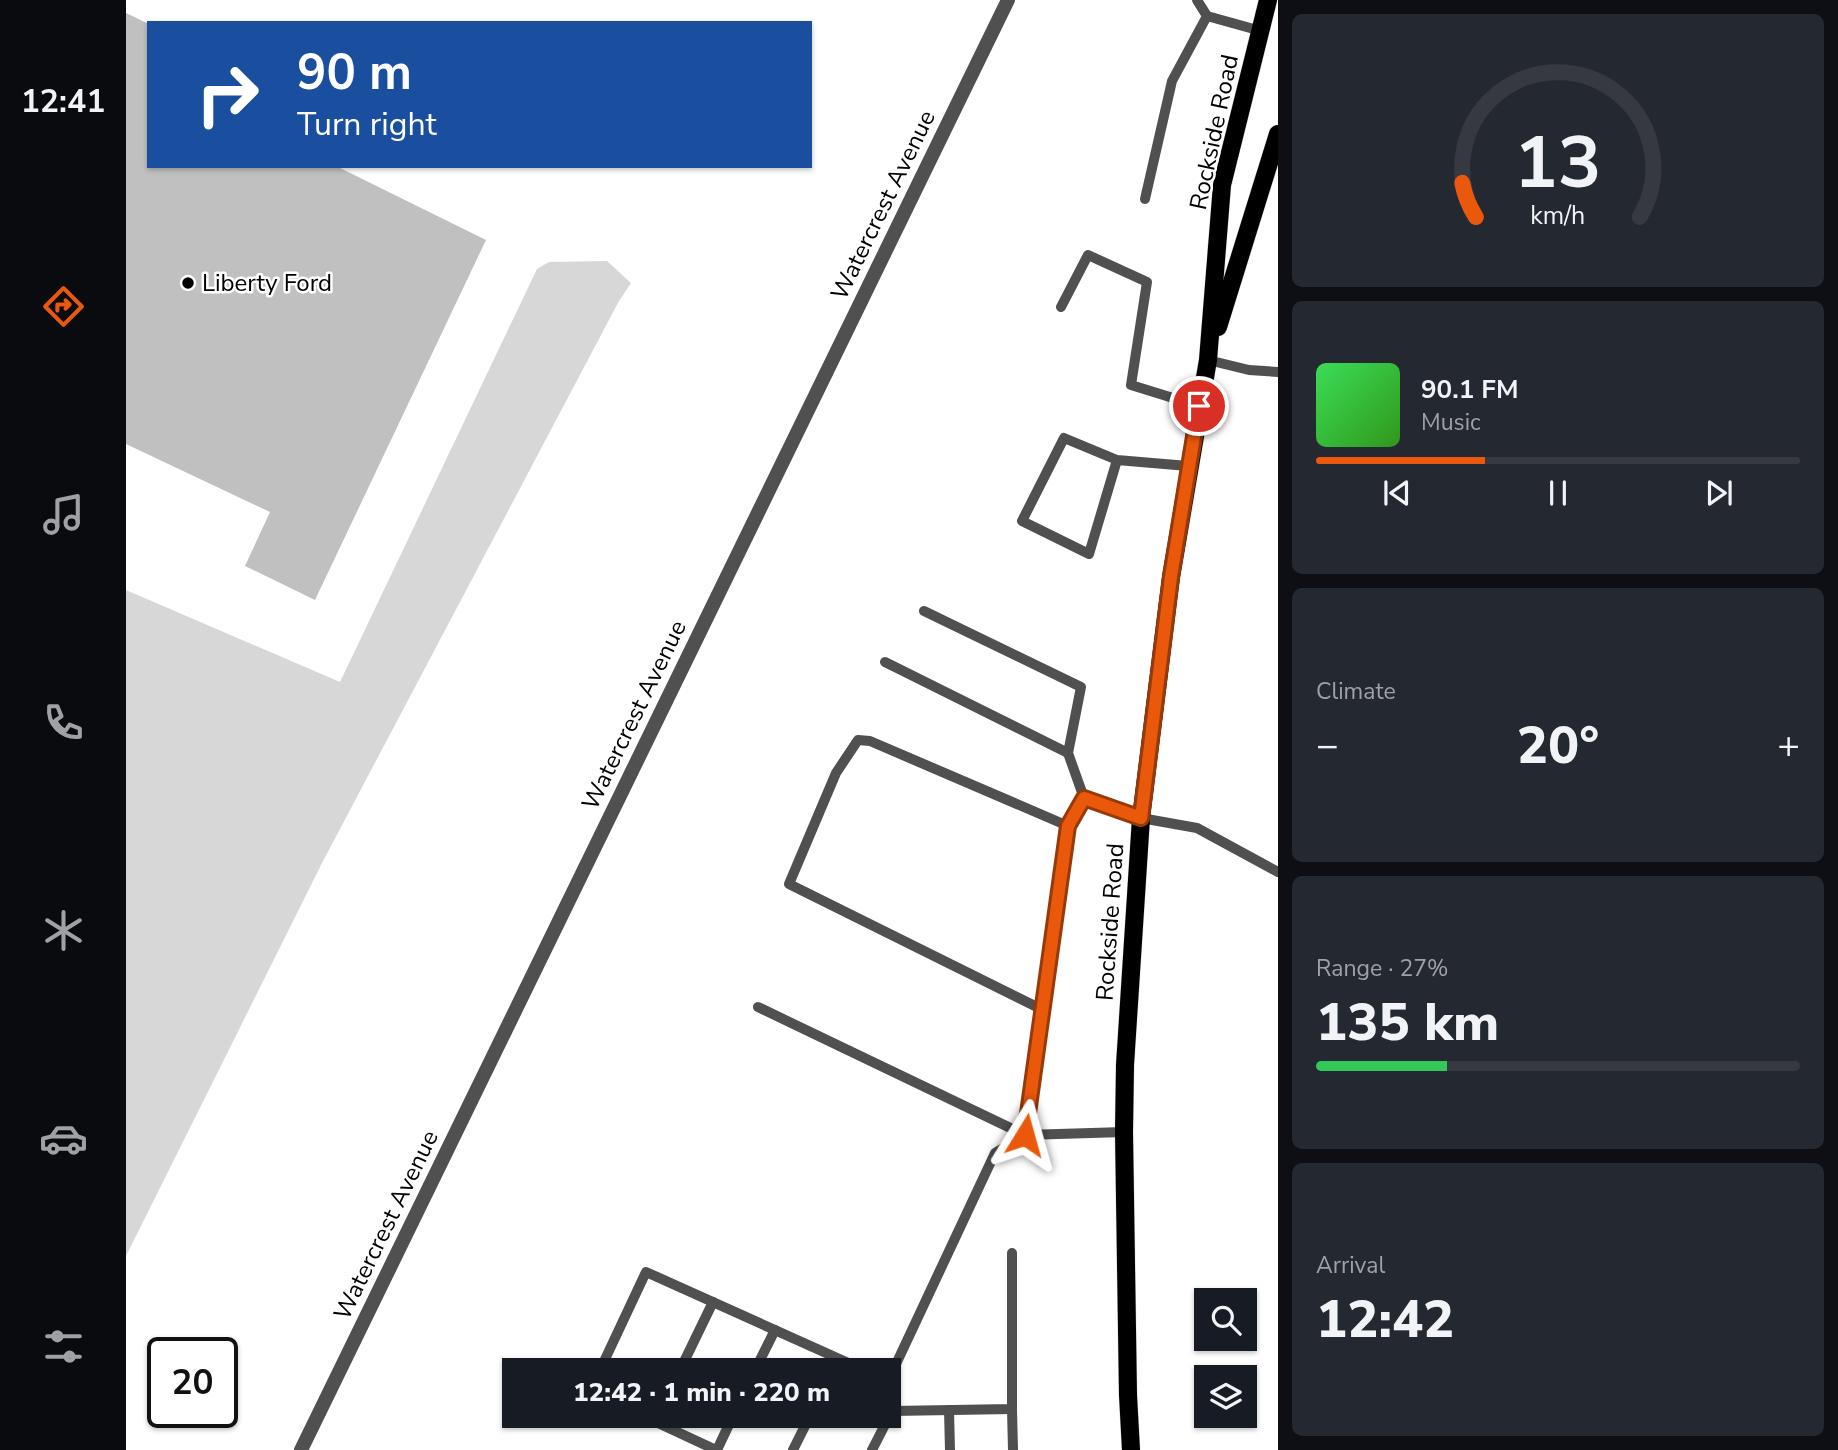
<!DOCTYPE html>
<html lang="en">
<head>
<meta charset="utf-8">
<style>
	:root { --surface:#171b24; --page:#242831; --text:#f1f3f6; --muted:#9ea1a6; --line:#363941; --accent:#ea580c }
	body { margin:0; font-family:"Nunito Sans",sans-serif; background:var(--page); color:var(--text); height:100vh; display:flex; flex-direction:column; font-size:26px; white-space:nowrap }
	* { box-sizing:border-box; margin:0 }
	p { font-size:23px; color:var(--muted) }
	.icon { flex:none; width:38px; height:38px; fill:none; stroke:currentColor; stroke-width:2; stroke-linecap:round; stroke-linejoin:round }
	.map { position:relative; flex:1; overflow:hidden }
	.details { display:flex; flex-direction:column; gap:14px; padding:14px; background:#0d0f14; width:560px }
	.details>* { flex:none }
	.hud { position:absolute; left:21px; top:21px; width:665px; height:147px; border-radius:0px; box-shadow:0 2px 5px #0004; background:#1a4fa0; color:#fff; overflow:hidden }
	.tools { position:absolute; left:1068px; top:1288px; display:grid; gap:14px }
	.tools a { display:grid; place-items:center; width:63px; height:63px; border-radius:0px; background:var(--surface); box-shadow:0 2px 5px #0004; font-size:35px }
	.speed { position:absolute; left:21px; top:1337px; display:flex; gap:14px; font-size:35px; font-weight:700; text-align:center }
	.speed>* { display:grid; place-content:center; width:91px; height:91px; border-radius:50%; background:var(--surface); box-shadow:0 2px 5px #0004; line-height:1 }
	.speed .limit { border:4px solid #111; border-radius:10px; background:#fff; color:#111 }
	.pin { position:absolute; display:grid; place-items:center; width:60px; height:60px; color:#fff; margin:-30px; border:4px solid #fff; border-radius:50%; box-shadow:0 2px 7px #0007 }
	.me { position:absolute; width:77px; margin:-38px; rotate:8deg; stroke-linejoin:round; filter:drop-shadow(0 0 5px #0008) }
	.turn { display:flex; align-items:center; gap:24px; height:147px; padding:0 35px; font-size:32px }
	.turn .icon { width:91px; height:91px; stroke-width:2.5 }
	.turn b { display:block; font-size:49px; line-height:60px }
	.big { font-size:52px; font-weight:800; line-height:1.1 }
	.details .tile { flex:1; display:flex; flex-direction:column; justify-content:center; gap:10px; min-width:0; padding:0 24px; border-radius:10px; background:var(--page) }
	.details .dial { align-items:center; gap:0 }
	.dial svg { height:182px; overflow:visible; fill:none; stroke:var(--line); stroke-width:7; stroke-linecap:round; text-anchor:middle }
	.dial text { fill:var(--text); stroke:none }
	.song { display:flex; align-items:center; gap:21px }
	.cover { width:84px; height:84px; border-radius:10px; background:linear-gradient(135deg,hsl(130 70% 55%),hsl(110 70% 35%)) }
	.played { height:7px; border-radius:4px; background:linear-gradient(90deg,var(--accent) 35%,var(--line) 35%) }
	.keys { display:flex; justify-content:space-around; direction:ltr }
	.heat { display:flex; justify-content:space-between; align-items:center; font-size:38px; direction:ltr }
	.charge { height:10px; border-radius:5px; background:linear-gradient(90deg,#34c759 27%,var(--line) 0) }
	.trip { position:absolute; left:376px; top:1358px; width:399px; height:70px; border-radius:0px; background:var(--surface); box-shadow:0 2px 5px #0004; font-weight:800; line-height:70px; text-align:center }
	main { display:flex; flex:1; min-height:0 }
	.tabs { display:flex; flex-direction:column; width:126px; justify-content:space-around; align-items:center; background:#090b0e; color:var(--muted) }
	.tabs .icon { width:49px; height:49px }
	.tabs .selected { color:var(--accent) }
	.tabs b { font-size:32px; color:var(--text) }
	.map>svg:first-child { display:block }
</style>
</head>
<body>
<main>
<nav class="tabs">
<b>12:41</b>
<svg class="icon selected" aria-label="directions" viewBox="0 0 24 24"><path d="M12 3l9 9-9 9-9-9zM9 14v-3h6M13 9l2 2-2 2"/></svg>
<svg class="icon" aria-label="music" viewBox="0 0 24 24"><path d="M9 18V5l10-2v13"/><circle cx="6" cy="18" r="3"/><circle cx="16" cy="16" r="3"/></svg>
<svg class="icon" aria-label="phone" viewBox="0 0 24 24"><path d="M5 4h4l2 5-3 2q2 4 5 5l2-3 5 2v4C11 20 4 13 5 4z"/></svg>
<svg class="icon" aria-label="climate" viewBox="0 0 24 24"><path d="M12 3v18M4 7l16 10M4 17L20 7"/></svg>
<svg class="icon" aria-label="car" viewBox="0 0 24 24"><path d="M5 17H2v-5l4-1 3-4h7l3 4 3 1v5h-3M9 17h6M6 11h13"/><circle cx="7" cy="17" r="2"/><circle cx="17" cy="17" r="2"/></svg>
<svg class="icon" aria-label="filters" viewBox="0 0 24 24"><path d="M4 7h16M4 17h16"/><circle cx="9" cy="7" r="2"/><circle cx="15" cy="17" r="2"/></svg>
</nav>
<div class="map">
<svg width="1152" height="1450" viewBox="0 0 1152 1450">
	<rect width="100%" height="100%" fill="#fff"/>
	<polygon fill="#d7d7d7" points="481,261 505,283 493,301 196,863 0,1256 0,590 214,682 411,269 423,262"/>
	<polygon fill="#c0c0c0" points="0,13 23,24 23,166 210,166 360,240 189,600 119,566 144,512 0,444"/>
	<g fill="none" stroke-linecap="round" stroke-linejoin="round">
		<g stroke="#dbdbdb" stroke-width="19">
			<g id="primary">
				<polyline points="1092,327 1152,134"/>
				<polyline points="1005,1450 1002,1395 998,1132 999,1065 1015,818 1045,577 1082,360 1096,185 1142,0"/>
			</g>
		</g>
		<g stroke="#505050" stroke-width="10">
			<polyline points="1071,0 1081,16"/>
			<polyline points="1019,199 1046,81 1081,16 1135,31"/>
			<polyline points="935,307 962,255 1021,282 1005,385 1073,406"/>
			<polyline points="1082,360 1123,370 1152,372"/>
			<polyline points="991,460 963,554 896,521 938,438 991,460 1062,466"/>
			<polyline points="798,611 955,687 942,753 958,798 1015,818 1071,828 1152,872"/>
			<polyline points="759,662 942,753"/>
			<polyline points="942,826 958,798"/>
			<polyline points="632,1007 899,1135 942,826 744,741 732,740 710,773 663,884 917,1010"/>
			<polyline points="474,1370 520,1272 738,1370"/>
			<polyline points="554,1370 587,1302"/>
			<polyline points="629,1370 649,1330"/>
			<polyline points="763,1379 869,1153 899,1135 998,1132"/>
			<polyline points="886,1409 887,1450"/>
			<polyline points="823,1410 824,1450"/>
			<polyline points="766,1411 886,1409 886,1253"/>
			<polyline points="517,1416 590,1450"/>
			<polyline points="591,1450 607,1416"/>
			<polyline points="667,1450 684,1416"/>
			<polyline points="746,1450 766,1411 763,1388"/>
		</g>
		<polyline stroke="#505050" stroke-width="14" points="175,1450 882,0"/>
		<use href="#primary" stroke="#000" stroke-width="18"/>
	</g>
	<g fill="none" stroke-linecap="round" stroke-linejoin="round">
		<g stroke="#983908" stroke-width="18">
			<polyline id="route" points="899,1135 942,826 958,798 1015,818 1045,577 1073,406"/>
		</g>
		<use href="#route" stroke="#ea580c" stroke-width="12"/>
	</g>
	<circle fill="#000" stroke="#fff" stroke-width="2.5" cx="62" cy="283" r="7"/>
	<g text-anchor="middle" stroke-width="5" stroke-linejoin="round" paint-order="stroke">
		<g font-size="24" fill="#000" stroke="#fff">
			<text transform="translate(1088 132) rotate(-78)" y="8">Rockside Road</text>
			<text transform="translate(757 205) rotate(-64)" y="8">Watercrest Avenue</text>
			<text transform="translate(508 715) rotate(-64)" y="8">Watercrest Avenue</text>
			<text transform="translate(984 922) rotate(-86)" y="8">Rockside Road</text>
			<text transform="translate(260 1225) rotate(-64)" y="8">Watercrest Avenue</text>
		</g>
		<g font-size="24" fill="#000" stroke="#fff" text-anchor="start">
			<text x="76" y="291">Liberty Ford</text>
		</g>
	</g>
</svg>
<div class="tools">
<a><svg class="icon" aria-label="search" viewBox="0 0 24 24"><circle cx="10" cy="10" r="6"/><path d="M15 15l6 6"/></svg></a>
<a><svg class="icon" aria-label="layers" viewBox="0 0 24 24"><path d="M12 4l9 5-9 5-9-5zM3 14l9 5 9-5"/></svg></a>
</div>
<div class="speed"><div class="limit">20</div></div>
<div class="pin" style="left:1073px;top:406px;background:#d93025"><svg class="icon" aria-label="arrive" viewBox="0 0 24 24"><path d="M6 21V4h12l-3 4 3 4H6"/></svg></div>
<svg class="me" style="left:899px;top:1135px" viewBox="-20 -20 40 40"><path d="M0-17L14 15 0 8-14 15z" fill="#ea580c" stroke="#fff" stroke-width="4"/></svg>
<div class="trip">12:42 · 1 min · 220 m</div>
<div class="hud">
<div class="turn"><svg class="icon" aria-label="right" viewBox="0 0 24 24"><path d="M7 20v-9h11M14 6l5 5-5 5"/></svg><div><b>90 m</b>Turn right</div></div>
</div>
</div>
<section class="details">
<div class="tile dial"><svg viewBox="0 0 100 80">
<path d="M14 69A42 42 0 1 1 86 69"/>
<path d="M14 69A42 42 0 0 1 8 54" stroke="#ea580c"/>
<text x="50" y="56" font-size="32" font-weight="700">13</text>
<text x="50" y="72" font-size="11">km/h</text>
</svg></div>
<div class="tile">
<div class="song"><i class="cover"></i><div><b>90.1 FM</b><p>Music</p></div></div>
<div class="played"></div>
<div class="keys"><svg class="icon" aria-label="previous" viewBox="0 0 24 24"><path d="M18 5L8 12l10 7zM5 5v14"/></svg><svg class="icon" aria-label="pause" viewBox="0 0 24 24"><path d="M8 5v14M16 5v14"/></svg><svg class="icon" aria-label="next" viewBox="0 0 24 24"><path d="M6 5l10 7-10 7zM19 5v14"/></svg></div>
</div>
<div class="tile"><p>Climate</p>
<div class="heat"><a>−</a><b class="big">20°</b><a>+</a></div>
</div>
<div class="tile"><p>Range · 27%</p><b class="big">135 km</b><div class="charge"></div></div>
<div class="tile"><p>Arrival</p><b class="big">12:42</b></div>
</section>
</main>
</body>
</html>
